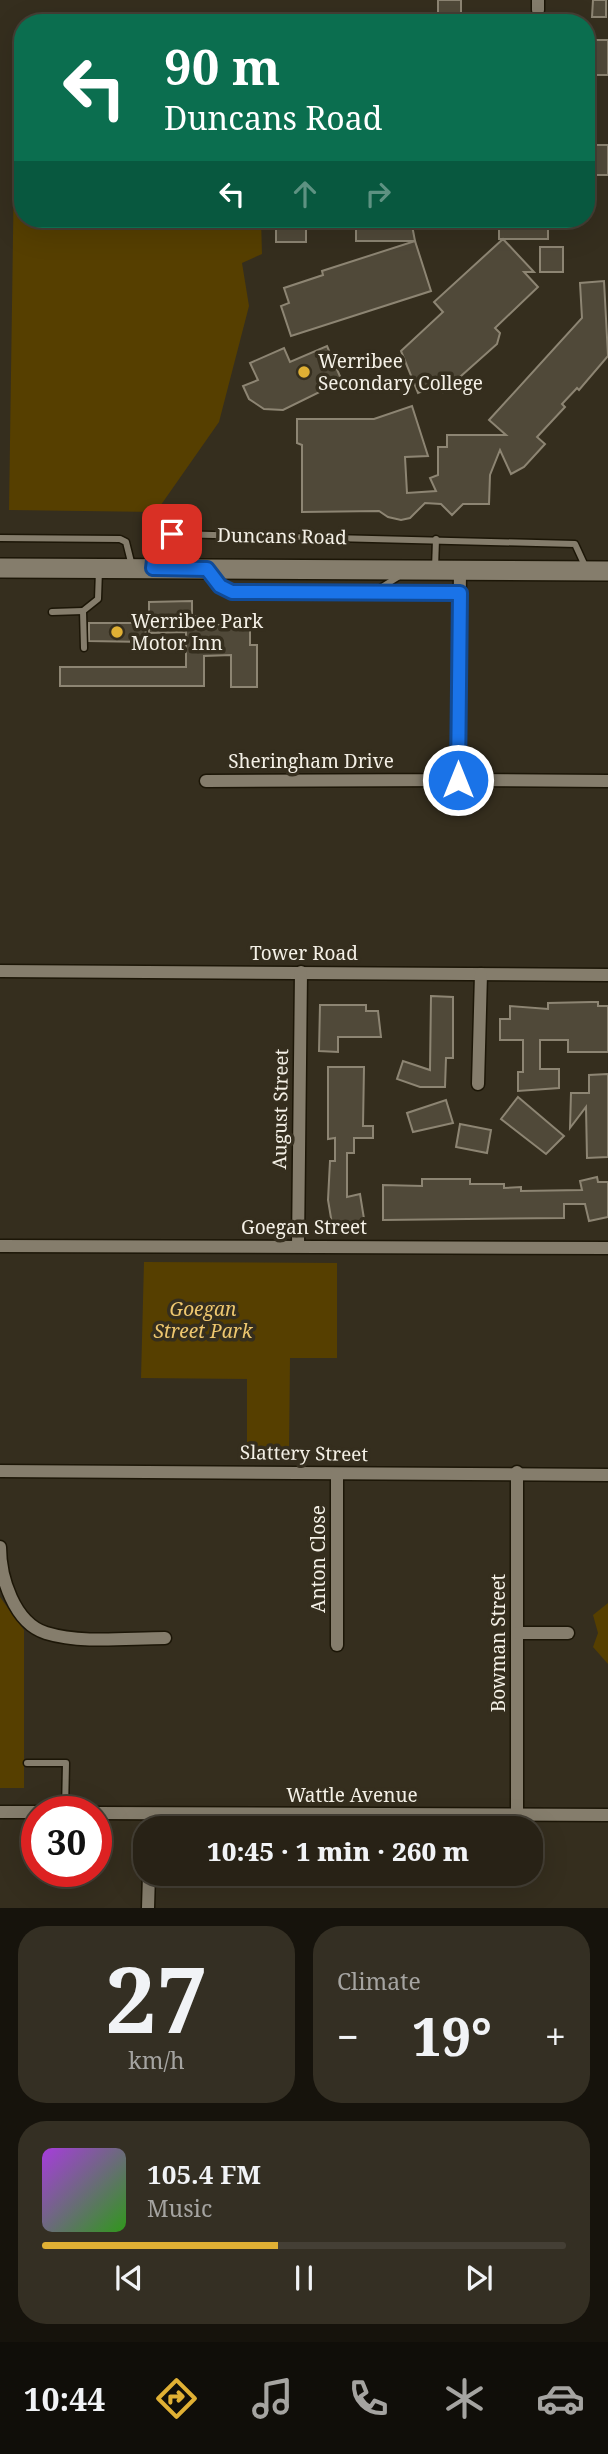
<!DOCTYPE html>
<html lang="en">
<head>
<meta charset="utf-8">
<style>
	:root { --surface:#282216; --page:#342f23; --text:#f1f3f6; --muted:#a5a4a1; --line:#443f35; --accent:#e0b034 }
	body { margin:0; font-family:"Noto Serif",serif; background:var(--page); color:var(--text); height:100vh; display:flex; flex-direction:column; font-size:26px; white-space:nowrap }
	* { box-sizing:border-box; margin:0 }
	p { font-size:23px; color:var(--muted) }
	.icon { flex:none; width:38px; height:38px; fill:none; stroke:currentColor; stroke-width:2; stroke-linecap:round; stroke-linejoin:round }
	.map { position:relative; height:1908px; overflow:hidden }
	.details { display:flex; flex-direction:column; gap:18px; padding:18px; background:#16130c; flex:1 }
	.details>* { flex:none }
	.hud { position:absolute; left:14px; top:14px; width:581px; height:214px; border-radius:28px; box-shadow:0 7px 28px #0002,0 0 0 2px var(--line); background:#0b6e4f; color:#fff; overflow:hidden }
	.speed { position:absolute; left:21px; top:1796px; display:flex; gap:14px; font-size:35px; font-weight:700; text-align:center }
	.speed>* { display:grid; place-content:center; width:91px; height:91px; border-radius:50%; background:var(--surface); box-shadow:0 7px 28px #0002,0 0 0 2px var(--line); line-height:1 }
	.speed .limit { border:10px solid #d22; background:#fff; color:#111 }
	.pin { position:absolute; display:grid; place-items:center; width:60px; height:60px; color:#fff; margin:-30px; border-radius:14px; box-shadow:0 4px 10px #0006 }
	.me { position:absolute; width:77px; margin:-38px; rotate:0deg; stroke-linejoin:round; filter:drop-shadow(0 0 5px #0008) }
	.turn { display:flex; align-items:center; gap:24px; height:147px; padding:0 35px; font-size:32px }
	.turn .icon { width:91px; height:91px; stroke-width:2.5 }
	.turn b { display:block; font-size:49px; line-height:60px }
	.lanes { display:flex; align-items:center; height:66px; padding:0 35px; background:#0003; justify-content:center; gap:35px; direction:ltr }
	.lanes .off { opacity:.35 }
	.big { font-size:52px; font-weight:800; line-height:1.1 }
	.details .card { flex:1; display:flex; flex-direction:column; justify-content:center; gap:10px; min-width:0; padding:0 24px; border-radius:28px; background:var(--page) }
	.details .dial { align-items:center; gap:0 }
	.dial b { font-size:91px; line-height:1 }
	.song { display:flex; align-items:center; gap:21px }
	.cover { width:84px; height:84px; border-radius:10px; background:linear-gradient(135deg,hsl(280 70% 55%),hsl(110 70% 35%)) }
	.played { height:7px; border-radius:4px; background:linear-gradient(90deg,var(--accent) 45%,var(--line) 45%) }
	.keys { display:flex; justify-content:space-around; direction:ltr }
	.heat { display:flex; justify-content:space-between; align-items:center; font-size:38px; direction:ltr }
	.details .tiles { flex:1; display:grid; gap:18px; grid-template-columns:1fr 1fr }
	.card:last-child { grid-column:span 2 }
	.trip { position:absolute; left:133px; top:1816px; width:410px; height:70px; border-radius:28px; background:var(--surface); box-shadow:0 7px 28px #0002,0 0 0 2px var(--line); font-weight:800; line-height:70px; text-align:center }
	.tab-bar { display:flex; height:112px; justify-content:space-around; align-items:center; background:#100e09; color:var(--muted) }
	.tab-bar .icon { width:49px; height:49px }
	.tab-bar .current { color:var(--accent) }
	.tab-bar b { font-size:32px; color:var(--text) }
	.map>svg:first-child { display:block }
</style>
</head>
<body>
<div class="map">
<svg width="608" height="1908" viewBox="0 0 608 1908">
	<rect width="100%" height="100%" fill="#352e1e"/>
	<g fill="#563f00">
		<polygon points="14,168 23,168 23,219 261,219 262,254 242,263 249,306 219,422 156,512 9,510"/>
		<polygon points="144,1262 337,1263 337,1358 290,1358 289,1453 247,1453 247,1379 141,1378"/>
		<polygon points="0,1597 24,1630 24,1788 0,1788"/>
		<polygon points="608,1603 608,1664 593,1647 598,1633 593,1615"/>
	</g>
	<g fill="#504939" stroke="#8d8573" stroke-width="2">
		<polygon points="438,0 461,0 461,21 438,23"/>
		<polygon points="593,0 606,0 606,17 592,17"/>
		<polygon points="596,40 608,40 608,75 594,75 594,66 586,62 586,46 596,44"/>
		<polygon points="591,145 608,145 608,175 590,175"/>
		<polygon points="499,219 545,220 548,223 548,239 499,239"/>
		<polygon points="356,220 411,220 415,241 356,241"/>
		<polygon points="306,221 306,242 276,242 276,222"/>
		<polygon points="503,239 534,272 524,272 538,287 495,328 500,333 497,344 443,392 437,385 418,393 401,351 443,312 434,302"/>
		<polygon points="415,241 431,291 291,336 281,306 289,303 284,288 323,275 322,271"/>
		<rect x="540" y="247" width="23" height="25"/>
		<polygon points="604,281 608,356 579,390 577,388 562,404 565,407 537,437 545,444 524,467 511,474 500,450 490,475 489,504 463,504 452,515 441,504 425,503 410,518 401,520 388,517 379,511 302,512 302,445 297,443 297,419 374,419 412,406 428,456 405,457 407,493 436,491 430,478 438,475 438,447 447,447 447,435 506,435 489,420 582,318 580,283"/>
		<polygon points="327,346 342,381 283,410 264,409 249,399 243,386 258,380 250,363 284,348 290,362"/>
		<polygon points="192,601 192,616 200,616 210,625 250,625 250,645 257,645 257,687 231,687 231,655 204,656 204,686 60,686 60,667 186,667 186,632 149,633 149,602"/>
		<polygon points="89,623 146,623 145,642 89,641"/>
		<polygon points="431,996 453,997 453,1058 446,1058 445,1087 420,1087 397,1079 403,1061 430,1070"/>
		<polygon points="591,1002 598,1002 598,1006 608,1006 608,1052 568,1052 568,1040 540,1040 540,1069 559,1069 559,1088 518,1091 518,1072 523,1072 523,1040 500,1040 500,1019 510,1019 510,1006 548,1009 548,1003"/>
		<polygon points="320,1005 366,1005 366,1011 378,1011 381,1037 338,1037 338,1052 319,1051"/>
		<polygon points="328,1067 364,1067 363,1126 373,1126 373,1138 354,1138 354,1153 347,1153 347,1197 360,1194 365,1225 333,1230 328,1200 330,1161 335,1161 335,1138 328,1139"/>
		<polygon points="608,1074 608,1157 587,1158 586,1107 570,1128 571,1093 589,1093 589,1075"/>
		<polygon points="518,1097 564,1136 546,1154 501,1119"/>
		<polygon points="446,1100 453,1123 413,1132 407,1113"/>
		<polygon points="460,1124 491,1130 487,1153 456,1147"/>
		<polygon points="597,1177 598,1182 608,1182 608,1217 589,1221 585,1204 564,1204 564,1218 383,1220 383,1185 422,1186 422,1179 470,1179 470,1184 504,1184 504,1188 521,1187 521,1191 582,1190 580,1181"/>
	</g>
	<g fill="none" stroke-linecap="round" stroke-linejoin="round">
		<g stroke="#1c1607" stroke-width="9">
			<g id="lane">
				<polyline points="0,538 120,539 126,542 132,566"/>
				<polyline points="153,566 156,544 161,537 171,534 575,544 586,568"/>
				<polyline points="435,569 436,539"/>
				<polyline points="211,573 226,590 239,593 460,593"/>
				<polyline points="374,592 401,575"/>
				<polyline points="52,612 83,611"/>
				<polyline points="84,648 83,611 98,599 99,570"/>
				<polyline points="27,1763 66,1763 65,1811"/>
			</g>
		</g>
		<g stroke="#1c1607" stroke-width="15">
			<g id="street">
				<polyline points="538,10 538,0"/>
				<polyline points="458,780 608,781"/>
				<polyline points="206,781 458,780 460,570"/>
				<polyline points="0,971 608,975"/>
				<polyline points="478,1084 481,974"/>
				<polyline points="0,1246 608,1248"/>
				<polyline points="298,1246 301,972"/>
				<polyline points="0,1471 608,1475"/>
				<polyline points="517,1472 517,1814"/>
				<path d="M 0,1547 C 0,1577 14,1623 46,1633 C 82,1644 128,1638 165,1638"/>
				<polyline points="518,1633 568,1633"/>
				<polyline points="337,1645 337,1474"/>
				<polyline points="0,1812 37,1812"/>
				<polyline points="96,1813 608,1815"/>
				<polyline points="148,1908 149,1874"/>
			</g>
		</g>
		<g stroke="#1c1607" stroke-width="22">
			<polyline id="secondary" points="0,568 608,571"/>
		</g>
		<use href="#lane" stroke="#857d6c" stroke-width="6"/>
		<use href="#street" stroke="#857d6c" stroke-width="12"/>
		<use href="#secondary" stroke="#857d6c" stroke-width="19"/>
	</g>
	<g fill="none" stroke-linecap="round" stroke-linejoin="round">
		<g stroke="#114b97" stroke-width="18">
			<polyline id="route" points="172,534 161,537 156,544 153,568 207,569 220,586 232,592 460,593 458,780"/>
		</g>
		<use href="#route" stroke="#1a73e8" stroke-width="12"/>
	</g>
	<g fill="#e0b034" stroke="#352e1e" stroke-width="2.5">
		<circle cx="304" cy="372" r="7"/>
		<circle cx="117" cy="632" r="7"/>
	</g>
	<g text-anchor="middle" stroke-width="7" stroke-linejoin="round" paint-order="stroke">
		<g font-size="19" fill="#f4f0e6" stroke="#352e1e" text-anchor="start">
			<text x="318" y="368">Werribee<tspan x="318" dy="22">Secondary College</tspan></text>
			<text x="131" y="628">Werribee Park<tspan x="131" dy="22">Motor Inn</tspan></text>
		</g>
		<g font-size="19" fill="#f4f0e6" stroke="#352e1e">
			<text transform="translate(282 536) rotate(1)" y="7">Duncans Road</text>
			<text x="311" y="768">Sheringham Drive</text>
			<text x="304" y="960">Tower Road</text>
			<text transform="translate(280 1109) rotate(-89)" y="7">August Street</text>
			<text x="304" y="1234">Goegan Street</text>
			<text transform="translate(304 1453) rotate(1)" y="7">Slattery Street</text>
			<text transform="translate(318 1559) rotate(-90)" y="7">Anton Close</text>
			<text transform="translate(498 1643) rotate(-90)" y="7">Bowman Street</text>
			<text x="352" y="1802">Wattle Avenue</text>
		</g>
		<g font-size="19" font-style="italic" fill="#eec76f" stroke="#352e1e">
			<text x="203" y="1316">Goegan<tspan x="203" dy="22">Street Park</tspan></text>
		</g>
	</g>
</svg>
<div class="speed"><div class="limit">30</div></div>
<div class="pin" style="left:172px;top:534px;background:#d93025"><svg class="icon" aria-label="arrive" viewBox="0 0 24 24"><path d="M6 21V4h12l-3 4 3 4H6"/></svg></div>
<svg class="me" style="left:458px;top:780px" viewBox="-20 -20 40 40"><circle r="17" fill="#1a73e8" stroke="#fff" stroke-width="3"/><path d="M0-11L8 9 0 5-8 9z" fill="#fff"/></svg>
<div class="trip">10:45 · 1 min · 260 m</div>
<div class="hud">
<div class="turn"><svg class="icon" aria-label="left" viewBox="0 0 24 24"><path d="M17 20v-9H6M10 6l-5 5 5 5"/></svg><div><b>90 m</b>Duncans Road</div></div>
<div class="lanes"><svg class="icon" aria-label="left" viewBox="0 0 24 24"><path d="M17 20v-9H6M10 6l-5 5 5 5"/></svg><svg class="icon off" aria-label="ahead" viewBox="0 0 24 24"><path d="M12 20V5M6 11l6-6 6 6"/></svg><svg class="icon off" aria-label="right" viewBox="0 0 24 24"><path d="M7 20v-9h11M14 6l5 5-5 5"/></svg></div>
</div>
</div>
<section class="details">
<div class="tiles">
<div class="card dial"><b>27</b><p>km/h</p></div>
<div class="card"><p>Climate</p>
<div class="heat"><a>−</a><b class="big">19°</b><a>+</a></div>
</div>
<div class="card">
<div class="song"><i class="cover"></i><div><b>105.4 FM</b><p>Music</p></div></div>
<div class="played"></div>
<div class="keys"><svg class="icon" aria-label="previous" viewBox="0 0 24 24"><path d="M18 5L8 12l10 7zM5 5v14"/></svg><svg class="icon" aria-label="pause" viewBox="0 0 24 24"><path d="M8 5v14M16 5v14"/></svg><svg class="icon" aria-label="next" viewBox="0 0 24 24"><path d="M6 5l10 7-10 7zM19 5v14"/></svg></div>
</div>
</div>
</section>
<nav class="tab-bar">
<b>10:44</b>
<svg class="icon current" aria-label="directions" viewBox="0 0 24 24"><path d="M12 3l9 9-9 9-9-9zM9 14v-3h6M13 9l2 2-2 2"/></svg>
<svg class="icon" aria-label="music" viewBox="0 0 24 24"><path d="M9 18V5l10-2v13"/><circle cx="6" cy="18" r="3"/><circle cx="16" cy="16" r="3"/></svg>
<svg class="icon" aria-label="phone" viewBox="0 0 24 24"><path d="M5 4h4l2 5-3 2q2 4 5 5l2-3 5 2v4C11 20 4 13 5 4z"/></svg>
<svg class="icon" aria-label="climate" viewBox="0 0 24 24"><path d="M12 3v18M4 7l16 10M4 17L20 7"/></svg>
<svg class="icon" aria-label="car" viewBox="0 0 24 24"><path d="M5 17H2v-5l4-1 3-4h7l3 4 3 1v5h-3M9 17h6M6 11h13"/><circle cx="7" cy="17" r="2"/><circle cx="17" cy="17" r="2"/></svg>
</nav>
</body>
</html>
